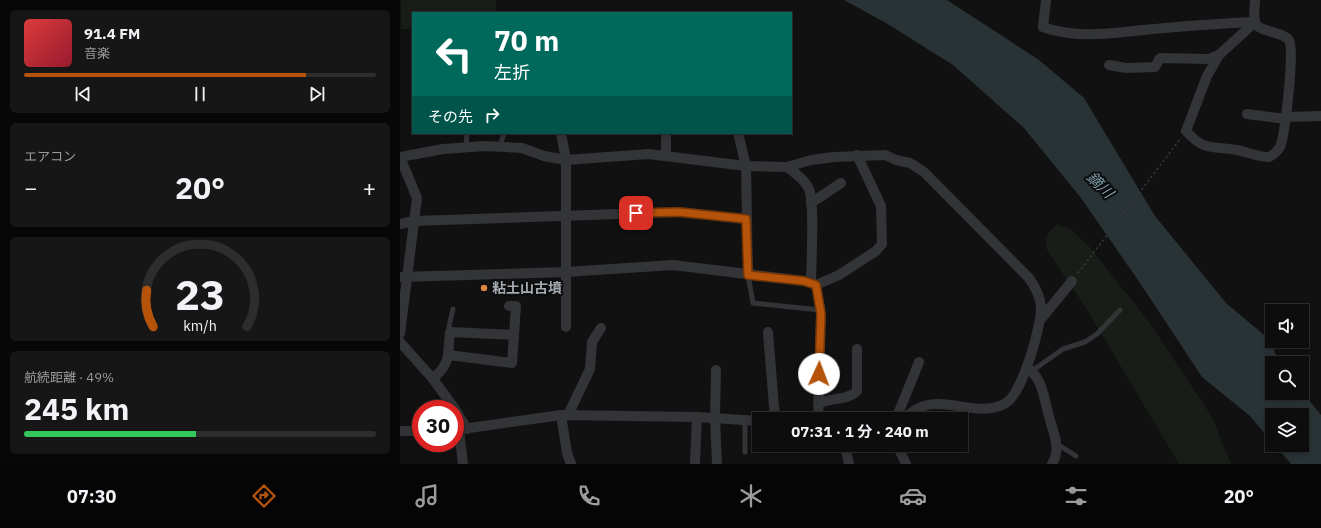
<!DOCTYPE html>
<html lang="ja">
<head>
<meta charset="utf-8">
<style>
	:root { --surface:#0d0d0e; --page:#161617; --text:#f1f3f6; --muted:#9a9c9e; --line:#2d2d2e; --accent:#b45309 }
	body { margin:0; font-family:"IBM Plex Sans","Noto Sans JP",sans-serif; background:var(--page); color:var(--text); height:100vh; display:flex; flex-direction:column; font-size:15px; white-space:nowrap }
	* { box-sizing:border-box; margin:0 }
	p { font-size:13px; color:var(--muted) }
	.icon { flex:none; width:22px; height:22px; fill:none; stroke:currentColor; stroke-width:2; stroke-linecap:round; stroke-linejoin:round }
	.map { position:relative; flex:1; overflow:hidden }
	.sheet { display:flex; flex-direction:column; gap:10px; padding:10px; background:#070708; width:400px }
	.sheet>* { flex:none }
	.top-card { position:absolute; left:12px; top:12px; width:380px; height:122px; border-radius:0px; box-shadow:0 2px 6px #0003,0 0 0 1px var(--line); background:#00695c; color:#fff; overflow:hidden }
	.buttons { position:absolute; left:865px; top:304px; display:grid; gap:8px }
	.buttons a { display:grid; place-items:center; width:44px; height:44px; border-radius:0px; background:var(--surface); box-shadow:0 2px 6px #0003,0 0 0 1px var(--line); font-size:20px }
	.speed { position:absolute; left:12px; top:400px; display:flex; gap:8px; font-size:20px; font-weight:700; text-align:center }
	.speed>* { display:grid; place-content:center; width:52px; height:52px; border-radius:50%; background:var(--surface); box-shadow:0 2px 6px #0003,0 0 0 1px var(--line); line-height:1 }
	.speed .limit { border:6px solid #d22; background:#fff; color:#111 }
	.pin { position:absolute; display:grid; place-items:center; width:34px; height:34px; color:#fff; margin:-17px; border-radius:8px; box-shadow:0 2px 6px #0006 }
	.me { position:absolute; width:44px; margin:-22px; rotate:2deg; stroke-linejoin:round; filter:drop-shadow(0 0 3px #0008) }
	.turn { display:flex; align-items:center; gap:14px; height:84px; padding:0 16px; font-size:18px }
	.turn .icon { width:52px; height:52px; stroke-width:2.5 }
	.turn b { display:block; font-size:28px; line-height:34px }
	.then { display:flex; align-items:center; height:38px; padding:0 16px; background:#0003; gap:8px; font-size:15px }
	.big { font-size:30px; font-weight:700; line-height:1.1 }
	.sheet .tile { flex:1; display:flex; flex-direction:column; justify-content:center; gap:6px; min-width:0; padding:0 14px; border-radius:6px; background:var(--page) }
	.sheet .dial { align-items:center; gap:0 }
	.dial svg { height:104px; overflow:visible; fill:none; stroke:var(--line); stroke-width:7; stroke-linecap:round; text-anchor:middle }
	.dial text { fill:var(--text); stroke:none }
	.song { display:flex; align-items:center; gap:12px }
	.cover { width:48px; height:48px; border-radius:6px; background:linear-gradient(135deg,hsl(0 70% 55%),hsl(350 70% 35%)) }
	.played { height:4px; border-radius:2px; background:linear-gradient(90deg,var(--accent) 80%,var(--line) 80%) }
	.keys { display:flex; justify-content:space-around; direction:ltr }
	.heat { display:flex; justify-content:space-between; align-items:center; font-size:22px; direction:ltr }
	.charge { height:6px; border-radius:3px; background:linear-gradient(90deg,#34c759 49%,var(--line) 0) }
	.trip { position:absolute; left:352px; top:412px; width:216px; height:40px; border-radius:0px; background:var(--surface); box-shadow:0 2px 6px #0003,0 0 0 1px var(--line); font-weight:700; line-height:40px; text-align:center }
	.dock { display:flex; height:64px; justify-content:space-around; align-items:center; background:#050506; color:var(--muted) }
	.dock .icon { width:28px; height:28px }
	.dock .selected { color:var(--accent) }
	.dock b { font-size:18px; color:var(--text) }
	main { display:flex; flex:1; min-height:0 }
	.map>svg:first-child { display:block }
</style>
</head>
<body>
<main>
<section class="sheet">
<div class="tile">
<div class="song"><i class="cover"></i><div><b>91.4 FM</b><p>音楽</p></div></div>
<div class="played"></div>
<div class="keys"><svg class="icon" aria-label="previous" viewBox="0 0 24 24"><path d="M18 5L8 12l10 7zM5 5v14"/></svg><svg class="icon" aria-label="pause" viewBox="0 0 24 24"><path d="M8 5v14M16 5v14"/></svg><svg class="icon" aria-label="next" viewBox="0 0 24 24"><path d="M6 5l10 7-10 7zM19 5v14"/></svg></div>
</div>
<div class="tile"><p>エアコン</p>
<div class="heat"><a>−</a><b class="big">20°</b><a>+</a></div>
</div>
<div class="tile dial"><svg viewBox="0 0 100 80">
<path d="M14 69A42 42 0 1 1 86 69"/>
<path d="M14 69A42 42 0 0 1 9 41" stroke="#b45309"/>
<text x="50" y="56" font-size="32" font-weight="700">23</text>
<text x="50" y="72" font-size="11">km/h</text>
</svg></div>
<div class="tile"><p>航続距離 · 49%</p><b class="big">245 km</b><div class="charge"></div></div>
</section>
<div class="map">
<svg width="921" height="464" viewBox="0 0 921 464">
	<rect width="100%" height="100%" fill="#111112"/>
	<g fill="#181d18">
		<polygon points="1,0 96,0 96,13 13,13 13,29 1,29"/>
		<path d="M 657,225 L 670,229 L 688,245 L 749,322 L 812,417 L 831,464 L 779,464 L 686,308 L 647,250 C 645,238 647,232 657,225 Z"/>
	</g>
	<polygon fill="#293235" points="444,0 547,0 639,60 684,98 755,216 826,303 870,340 879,363 872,363 872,393 902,392 921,415 921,464 891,464 875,445 902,445 902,415 872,415 872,442 850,416 802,377 740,283 681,198 624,128 553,65 486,23"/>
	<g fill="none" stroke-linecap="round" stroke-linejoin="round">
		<polyline stroke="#393b3e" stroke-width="1.5" stroke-dasharray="2 3" stroke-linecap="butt" points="678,273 781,138"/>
		<g stroke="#333437" stroke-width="5">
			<polyline points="100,146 104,133"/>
			<polyline points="66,147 67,133"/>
			<polyline points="348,275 353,303 420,310"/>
			<polyline points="50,332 49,326 53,309"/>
			<polyline points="629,369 636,368 663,349 685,342 697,334 720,310"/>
			<polyline points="657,444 676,456"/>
			<polyline points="345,452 345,420"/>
		</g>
		<g stroke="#333437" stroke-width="10">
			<path d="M 646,0 L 643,27 C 678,40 718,32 754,29 C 788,26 821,23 855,22"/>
			<path d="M 855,22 L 819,55 L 807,76 L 786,131 C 806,153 812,145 837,150 C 848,152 858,157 869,157 C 873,155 877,152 880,147 C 885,135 895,49 889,40 C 882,31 857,32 855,22 C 853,15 855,6 855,0"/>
			<polyline points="709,65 726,68 755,67 760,58 809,59 819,55"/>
			<polyline points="847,114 885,119"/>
			<polyline points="885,117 921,116"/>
			<polyline points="161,133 166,160 166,327"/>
			<polyline points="338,133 346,166 348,275"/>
			<polyline points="266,156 266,133"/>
			<path d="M 0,157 L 43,149 L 85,146 L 122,148 L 144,156 L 166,160 L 248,154 L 346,166 L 387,167 L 411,160 L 434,157 L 485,155 L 496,160 L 510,163 L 524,172 L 629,278 C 646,302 642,314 635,341 C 631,356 619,395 606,403 C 574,422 533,385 505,419"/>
			<path d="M 387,167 C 395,173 405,180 409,189 C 415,204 411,264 411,283"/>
			<polyline points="411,203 441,183"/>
			<polyline points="0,224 14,221 279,212 346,219"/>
			<polyline points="0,277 166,272 273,265 404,281 416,285 439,275 476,251 482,244 481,206 457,155"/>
			<polyline points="416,285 421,314 418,419"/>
			<polyline points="641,319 672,281"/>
			<polyline points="368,332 375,419"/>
			<polyline points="0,334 17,198 0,157"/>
			<polyline points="0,342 33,379 55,409"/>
			<polyline points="48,355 50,332 114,335"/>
			<path d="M 628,369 C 643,378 644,400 649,416 C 651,425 655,434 656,443 C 657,450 656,458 652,464"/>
			<polyline points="316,370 315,418 317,464"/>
			<path d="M 33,379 C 40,372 47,365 48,355 L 112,363 L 116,306 L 109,306"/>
			<path d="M 418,404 C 429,397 448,401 457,391 L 457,349"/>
			<polyline points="55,409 67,429"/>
			<polyline points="161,415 167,453 171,464"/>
			<polyline points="168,415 190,369 192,342 201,328"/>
			<polyline points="496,419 519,362"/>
			<polyline points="55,430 161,415 297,417 359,421"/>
			<polyline points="59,430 63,464"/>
			<polyline points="0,431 21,431"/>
			<polyline points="445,445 449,464"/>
			<polyline points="499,445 499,449 506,464"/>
			<polyline points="295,462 297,417"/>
		</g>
	</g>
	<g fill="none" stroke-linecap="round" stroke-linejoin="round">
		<g stroke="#753606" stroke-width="10">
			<polyline id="route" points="236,213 279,212 346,219 348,275 404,281 416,285 421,314 419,374"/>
		</g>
		<use href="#route" stroke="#b45309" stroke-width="7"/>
	</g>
	<circle fill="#df863d" stroke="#0c0c0d" stroke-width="1.5" cx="84" cy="288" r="4"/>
	<g text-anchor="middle" stroke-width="4" stroke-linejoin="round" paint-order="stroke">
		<g font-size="14" font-weight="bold" fill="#a4abb2" stroke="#0c0c0d" text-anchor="start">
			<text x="92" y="293">粘土山古墳</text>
		</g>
		<g font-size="15" font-style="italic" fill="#7e9faa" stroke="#0c0c0d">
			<text transform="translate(700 185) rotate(45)" y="5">鏑川</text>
		</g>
	</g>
</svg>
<div class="buttons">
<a><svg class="icon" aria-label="sound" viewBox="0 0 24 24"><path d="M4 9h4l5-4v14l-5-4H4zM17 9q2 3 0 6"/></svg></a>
<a><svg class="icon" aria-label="search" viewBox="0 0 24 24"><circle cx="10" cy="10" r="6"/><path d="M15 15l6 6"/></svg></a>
<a><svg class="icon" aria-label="layers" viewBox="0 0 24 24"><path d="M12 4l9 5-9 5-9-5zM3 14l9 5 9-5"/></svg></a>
</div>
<div class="speed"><div class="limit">30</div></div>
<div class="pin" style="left:236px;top:213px;background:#d93025"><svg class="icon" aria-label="arrive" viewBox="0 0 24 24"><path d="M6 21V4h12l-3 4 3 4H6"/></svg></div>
<svg class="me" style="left:419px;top:374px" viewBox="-20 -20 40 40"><circle r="19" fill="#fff"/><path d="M0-13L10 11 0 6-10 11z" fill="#b45309"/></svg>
<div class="trip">07:31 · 1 分 · 240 m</div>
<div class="top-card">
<div class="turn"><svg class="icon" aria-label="left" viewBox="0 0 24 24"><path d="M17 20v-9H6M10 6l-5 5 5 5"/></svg><div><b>70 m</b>左折</div></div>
<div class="then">その先<svg class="icon" aria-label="right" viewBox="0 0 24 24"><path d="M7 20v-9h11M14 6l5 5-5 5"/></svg></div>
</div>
</div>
</main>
<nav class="dock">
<b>07:30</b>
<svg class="icon selected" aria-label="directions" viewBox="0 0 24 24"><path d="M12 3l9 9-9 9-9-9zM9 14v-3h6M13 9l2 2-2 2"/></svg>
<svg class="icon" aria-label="music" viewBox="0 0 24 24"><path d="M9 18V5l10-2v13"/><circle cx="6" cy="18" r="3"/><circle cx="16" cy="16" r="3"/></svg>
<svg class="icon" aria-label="phone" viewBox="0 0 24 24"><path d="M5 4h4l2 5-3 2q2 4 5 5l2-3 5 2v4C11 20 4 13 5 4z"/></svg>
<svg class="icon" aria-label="climate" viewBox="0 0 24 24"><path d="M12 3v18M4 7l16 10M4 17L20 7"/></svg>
<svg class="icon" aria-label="car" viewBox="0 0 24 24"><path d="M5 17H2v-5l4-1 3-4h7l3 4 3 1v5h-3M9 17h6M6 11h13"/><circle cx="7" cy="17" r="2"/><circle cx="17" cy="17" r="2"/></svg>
<svg class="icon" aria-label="filters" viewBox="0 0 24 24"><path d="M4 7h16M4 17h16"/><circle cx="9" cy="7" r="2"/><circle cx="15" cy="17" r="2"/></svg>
<b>20°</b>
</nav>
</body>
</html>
